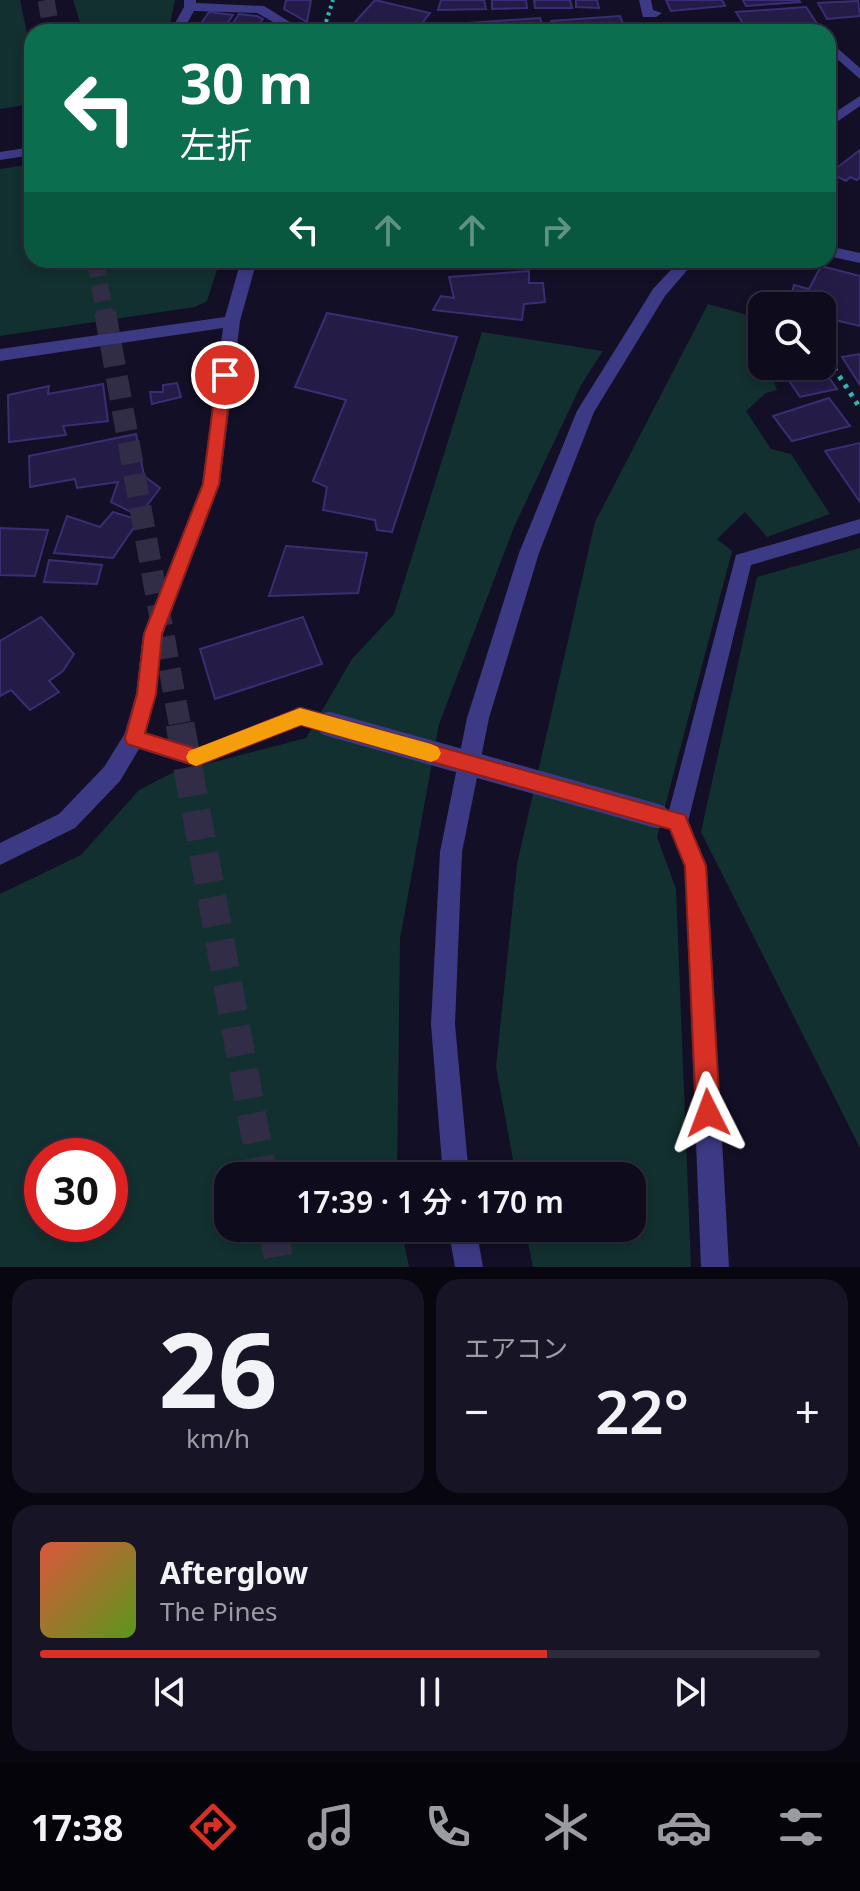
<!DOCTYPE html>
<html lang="ja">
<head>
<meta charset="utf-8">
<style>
	:root { --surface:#0e0b1c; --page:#171425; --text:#f1f3f6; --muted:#9b9ba3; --line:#2e2b3b; --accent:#d93025 }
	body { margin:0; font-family:"Noto Sans","Noto Sans JP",sans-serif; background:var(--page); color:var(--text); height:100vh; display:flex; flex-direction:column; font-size:30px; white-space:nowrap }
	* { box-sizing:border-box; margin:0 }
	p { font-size:26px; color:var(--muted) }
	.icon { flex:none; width:44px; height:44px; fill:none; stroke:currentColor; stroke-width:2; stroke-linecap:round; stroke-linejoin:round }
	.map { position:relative; height:1267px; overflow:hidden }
	.panel { display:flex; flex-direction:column; gap:12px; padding:12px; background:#08060f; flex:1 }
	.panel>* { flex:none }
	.guide { position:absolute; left:24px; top:24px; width:812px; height:244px; border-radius:24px; box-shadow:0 4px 12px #0003,0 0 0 2px var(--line); background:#0b6e4f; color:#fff; overflow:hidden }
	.tools { position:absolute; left:748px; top:292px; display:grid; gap:16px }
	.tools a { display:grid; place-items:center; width:88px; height:88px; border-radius:16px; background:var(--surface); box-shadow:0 4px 12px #0003,0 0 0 2px var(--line); font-size:40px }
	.speed { position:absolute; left:24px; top:1138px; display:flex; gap:16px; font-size:40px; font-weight:700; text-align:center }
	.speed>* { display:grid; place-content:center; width:104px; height:104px; border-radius:50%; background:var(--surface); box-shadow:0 4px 12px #0003,0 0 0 2px var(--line); line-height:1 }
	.speed .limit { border:12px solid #d22; background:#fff; color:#111 }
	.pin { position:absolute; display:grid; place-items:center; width:68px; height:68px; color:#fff; margin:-34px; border:4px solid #fff; border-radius:50%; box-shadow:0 2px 8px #0007 }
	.me { position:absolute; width:88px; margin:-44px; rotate:357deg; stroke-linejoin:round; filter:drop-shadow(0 0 6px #0008) }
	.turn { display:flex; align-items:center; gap:28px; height:168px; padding:0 24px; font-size:36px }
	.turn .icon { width:104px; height:104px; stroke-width:2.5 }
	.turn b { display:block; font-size:56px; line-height:68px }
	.lanes { display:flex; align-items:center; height:76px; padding:0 24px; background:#0003; justify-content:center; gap:40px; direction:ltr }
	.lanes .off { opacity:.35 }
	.big { font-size:60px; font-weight:600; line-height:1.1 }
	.panel .tile { flex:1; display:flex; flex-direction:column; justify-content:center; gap:12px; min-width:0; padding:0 28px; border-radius:24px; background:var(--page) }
	.panel .dial { align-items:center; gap:0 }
	.dial b { font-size:104px; line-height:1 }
	.song { display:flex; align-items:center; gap:24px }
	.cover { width:96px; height:96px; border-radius:12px; background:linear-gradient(135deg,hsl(10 70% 55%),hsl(90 70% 35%)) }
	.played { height:8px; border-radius:4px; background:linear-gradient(90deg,var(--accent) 65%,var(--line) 65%) }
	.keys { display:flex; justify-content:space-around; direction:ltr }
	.heat { display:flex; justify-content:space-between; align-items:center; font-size:44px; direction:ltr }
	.panel .tiles { flex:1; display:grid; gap:12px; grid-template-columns:1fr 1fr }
	.tile:last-child { grid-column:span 2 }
	.trip { position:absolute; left:214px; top:1162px; width:432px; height:80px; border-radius:24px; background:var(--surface); box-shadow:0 4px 12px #0003,0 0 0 2px var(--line); font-weight:600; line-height:80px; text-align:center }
	.menu { display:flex; height:128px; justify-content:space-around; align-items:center; background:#06040b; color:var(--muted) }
	.menu .icon { width:56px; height:56px }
	.menu .selected { color:var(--accent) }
	.menu b { font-size:36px; color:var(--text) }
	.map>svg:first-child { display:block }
</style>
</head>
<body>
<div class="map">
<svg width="860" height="1267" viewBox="0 0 860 1267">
	<rect width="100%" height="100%" fill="#130f26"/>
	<g fill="#12302f" fill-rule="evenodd">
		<polygon points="0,0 20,0 32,57 32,104 0,109"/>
		<polygon points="73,0 175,0 170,24 163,32 83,32"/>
		<polygon points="32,164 32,260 220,260 207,301 195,307 0,336 0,169"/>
		<polygon points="708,304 762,319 762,366 767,366 777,390 766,393 746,411 771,449 791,454 830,514 767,537 745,512 717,539 732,551 657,837 676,889 691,1267 533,1267 525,1228 632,1228 632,1176 516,1176 496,1067 517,864 595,522"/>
		<path d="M 482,332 L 603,351 L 581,385 L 514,527 L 439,724 L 400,939 L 397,1176 L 228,1176 L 228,1228 L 401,1228 L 409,1267 L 0,1267 L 0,894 L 81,855 L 139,790 L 172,773 L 306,738 L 352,659 L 394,614 ZM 42,1156 L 110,1156 L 110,1224 L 42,1224 Z"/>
		<polygon points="860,548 860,1148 701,832 757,577"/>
	</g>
	<g fill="#241b47" stroke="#3b2d73" stroke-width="2">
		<polygon points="286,0 311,0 307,22 284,9"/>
		<polygon points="375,0 430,13 419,27 430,32 399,32 355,22"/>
		<polygon points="441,0 484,0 486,9 438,10"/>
		<polygon points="492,0 526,0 527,8 492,9"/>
		<polygon points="534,0 570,0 572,8 535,8"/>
		<polygon points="576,0 597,0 599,8 576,7"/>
		<polygon points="666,0 722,0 725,6 671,11"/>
		<polygon points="743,0 799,0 800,2 746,6"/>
		<polygon points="858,1 860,16 827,19 818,3"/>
		<polygon points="806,7 820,28 748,32 736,12"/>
		<polygon points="209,12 233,15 221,32 195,32"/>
		<polygon points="239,14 257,16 263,19 253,32 227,32"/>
		<polygon points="620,16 626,32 555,32 551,21"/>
		<polygon points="540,18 545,32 440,32 440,25"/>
		<polygon points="728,23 735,32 678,32 676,28"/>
		<polygon points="860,150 860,177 857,180 850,177 846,181 830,173"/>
		<polygon points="286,260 316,260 313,269 284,266"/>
		<polygon points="821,266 860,276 860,326 822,317 822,306 788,306 794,285 809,289"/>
		<polygon points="529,271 529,283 543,283 545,302 524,304 522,320 433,310 441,296 454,298 449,277"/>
		<polygon points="327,313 457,337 392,532 377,530 375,520 323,510 327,487 313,481 346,400 295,387"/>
		<polygon points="860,354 860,385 842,357"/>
		<polygon points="779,366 821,366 837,389 800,397"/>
		<polygon points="177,383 181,397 152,404 150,392 163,392 163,385"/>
		<polygon points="103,384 108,421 63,426 66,435 9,442 8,395 49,386 48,394"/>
		<polygon points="829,398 850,426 792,441 773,416"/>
		<polygon points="136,434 144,476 160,488 139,516 111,502 118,482 77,488 75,479 30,487 29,456"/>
		<polygon points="860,443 860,502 825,451"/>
		<polygon points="113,512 139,520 113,558 54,553 67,516 100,527"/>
		<polygon points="0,528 48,530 35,576 0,575"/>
		<polygon points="286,546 367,553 358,593 269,596"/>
		<polygon points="49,560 102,565 97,584 44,582"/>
		<polygon points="41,617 74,654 63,671 49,681 59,692 30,710 11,690 0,696 0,641"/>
		<polygon points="303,617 322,664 215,699 200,649"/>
	</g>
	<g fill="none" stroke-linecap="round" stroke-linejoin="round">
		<g stroke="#312d47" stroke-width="17" stroke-dasharray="17 8" stroke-linecap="butt">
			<polyline points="46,0 52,32"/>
			<polyline points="95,260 105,314"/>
		</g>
		<polyline stroke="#312d47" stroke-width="22" stroke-dasharray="22 11" stroke-linecap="butt" points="105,312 180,726"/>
		<g stroke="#312d47" stroke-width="29" stroke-dasharray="29 15" stroke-linecap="butt">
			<polyline points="180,724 263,1176"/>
			<polyline points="273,1228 280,1267"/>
		</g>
		<polyline stroke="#2fb8b0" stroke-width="4" stroke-dasharray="3 4" stroke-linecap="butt" points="326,22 333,0"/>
		<polyline stroke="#2fb8b0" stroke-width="5" stroke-dasharray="4 6" stroke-linecap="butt" points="823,351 860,408"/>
		<g fill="#3d3a85" fill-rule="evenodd">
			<polygon points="184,0 196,0 196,3 264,6 306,32 291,32 257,13 194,11 182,32 170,32 184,7"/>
			<polygon points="639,0 651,0 653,10 662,13 656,17 643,17"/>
			<polygon points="828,40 860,68 860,79 828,51"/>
			<polygon points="860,96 860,106 828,128 828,117"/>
			<polygon points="32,147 32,155 0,160 0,152"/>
			<polygon points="828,246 860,253 860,263 828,256"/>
			<polygon points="241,260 257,260 240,321 220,484 163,634 156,694 146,733 197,748 300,707 307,710 311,716 307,722 197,767 139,749 120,781 75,828 0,865 0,843 59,814 104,767 124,735 136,694 143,634 202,484 223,328 0,361 0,349 225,317"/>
			<polygon points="680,260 696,260 665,296 594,412 539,553 489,718 462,852 455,1024 469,1176 443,1176 431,1024 440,852 467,718 519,553 577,411 653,289"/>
			<polygon points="860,519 860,533 751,565 688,822 707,866 729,1267 701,1267 685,866 666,822 736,555"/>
			<polygon points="448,1228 476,1228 483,1267 455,1267"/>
		</g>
		<polyline stroke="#3d3a85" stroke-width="18" points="300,716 336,726"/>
		<polyline stroke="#3d3a85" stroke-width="24" points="329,724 657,816"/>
	</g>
	<polygon fill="#d93025" stroke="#8d1f18" stroke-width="2" points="225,370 232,375 219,484 162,634 156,694 145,733 197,749 300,708 685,815 706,866 720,1113 716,1121 708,1125 699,1121 696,1113 685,866 670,829 301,725 197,766 127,744 125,738 137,694 144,634 203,484 217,375"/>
	<polygon fill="#f59e0b" points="300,708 431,744 438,747 441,753 438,759 431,762 301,725 196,766 189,763 186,757 189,751"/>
</svg>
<div class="tools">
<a><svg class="icon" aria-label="search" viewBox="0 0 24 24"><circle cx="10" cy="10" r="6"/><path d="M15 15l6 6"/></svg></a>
</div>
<div class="speed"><div class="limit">30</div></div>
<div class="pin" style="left:225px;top:375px;background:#d93025"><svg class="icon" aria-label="arrive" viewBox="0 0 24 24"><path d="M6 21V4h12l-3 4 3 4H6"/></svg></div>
<svg class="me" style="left:708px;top:1113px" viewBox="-20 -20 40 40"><path d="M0-17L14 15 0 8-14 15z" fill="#d93025" stroke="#fff" stroke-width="4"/></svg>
<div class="trip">17:39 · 1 分 · 170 m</div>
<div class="guide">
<div class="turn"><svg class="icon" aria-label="left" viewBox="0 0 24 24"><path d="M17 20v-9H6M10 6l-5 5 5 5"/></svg><div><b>30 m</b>左折</div></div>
<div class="lanes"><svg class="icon" aria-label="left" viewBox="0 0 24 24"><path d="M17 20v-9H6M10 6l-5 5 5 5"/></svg><svg class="icon off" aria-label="ahead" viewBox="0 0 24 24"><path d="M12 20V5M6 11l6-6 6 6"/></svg><svg class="icon off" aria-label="ahead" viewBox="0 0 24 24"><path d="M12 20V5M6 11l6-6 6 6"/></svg><svg class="icon off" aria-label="right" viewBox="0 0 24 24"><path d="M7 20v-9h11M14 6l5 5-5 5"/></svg></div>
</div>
</div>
<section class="panel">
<div class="tiles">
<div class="tile dial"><b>26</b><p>km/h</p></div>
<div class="tile"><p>エアコン</p>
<div class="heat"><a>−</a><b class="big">22°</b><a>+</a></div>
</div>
<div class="tile">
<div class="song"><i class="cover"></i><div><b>Afterglow</b><p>The Pines</p></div></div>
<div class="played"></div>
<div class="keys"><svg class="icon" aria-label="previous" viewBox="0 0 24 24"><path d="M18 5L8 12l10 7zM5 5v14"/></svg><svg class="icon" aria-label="pause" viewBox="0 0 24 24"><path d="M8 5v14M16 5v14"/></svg><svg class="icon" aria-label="next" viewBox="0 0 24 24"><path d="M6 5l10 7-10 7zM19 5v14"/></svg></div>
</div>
</div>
</section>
<nav class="menu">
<b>17:38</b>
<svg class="icon selected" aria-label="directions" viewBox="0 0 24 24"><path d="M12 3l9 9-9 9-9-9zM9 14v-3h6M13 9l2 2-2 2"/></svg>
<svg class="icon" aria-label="music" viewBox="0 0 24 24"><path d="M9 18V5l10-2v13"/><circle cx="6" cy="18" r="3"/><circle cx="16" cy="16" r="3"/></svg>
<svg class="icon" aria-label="phone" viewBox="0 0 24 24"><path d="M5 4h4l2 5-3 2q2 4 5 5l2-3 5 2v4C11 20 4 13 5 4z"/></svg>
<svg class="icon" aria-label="climate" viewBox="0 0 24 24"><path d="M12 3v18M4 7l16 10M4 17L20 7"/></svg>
<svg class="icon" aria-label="car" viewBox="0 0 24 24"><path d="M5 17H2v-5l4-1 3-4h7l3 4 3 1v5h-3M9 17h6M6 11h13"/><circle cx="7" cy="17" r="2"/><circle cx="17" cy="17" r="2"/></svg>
<svg class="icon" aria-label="filters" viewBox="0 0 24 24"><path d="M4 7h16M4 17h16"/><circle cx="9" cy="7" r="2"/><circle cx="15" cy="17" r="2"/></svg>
</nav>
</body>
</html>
